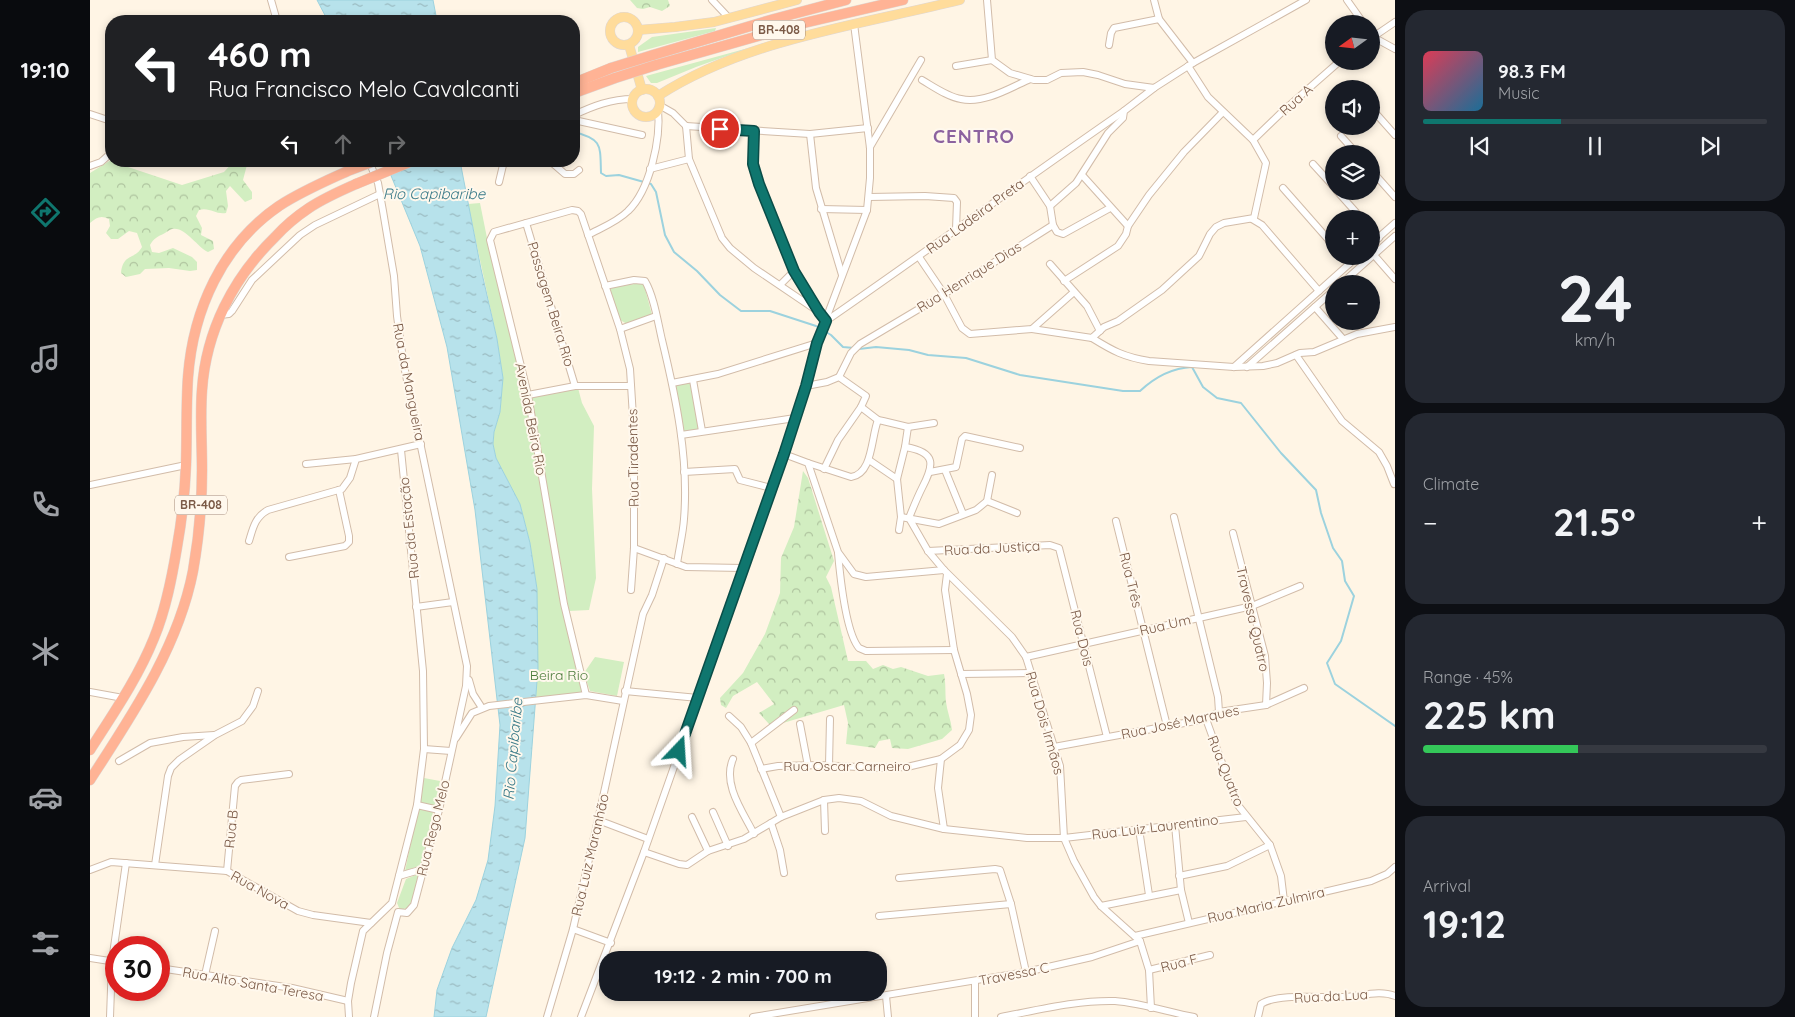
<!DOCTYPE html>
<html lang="en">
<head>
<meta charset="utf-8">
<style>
	:root { --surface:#171b24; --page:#242831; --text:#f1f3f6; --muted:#9ea1a6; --line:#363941; --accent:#0f766e }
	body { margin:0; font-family:Quicksand,sans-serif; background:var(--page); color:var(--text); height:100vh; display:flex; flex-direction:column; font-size:19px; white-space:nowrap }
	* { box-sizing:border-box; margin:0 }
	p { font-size:16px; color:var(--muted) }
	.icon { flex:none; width:28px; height:28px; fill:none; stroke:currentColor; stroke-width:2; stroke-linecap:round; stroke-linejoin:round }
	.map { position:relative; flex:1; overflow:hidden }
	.side { display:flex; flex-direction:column; gap:10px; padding:10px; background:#0d0f14; width:400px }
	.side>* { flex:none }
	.banner { position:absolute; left:15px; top:15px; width:475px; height:152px; border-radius:20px; box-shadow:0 2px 8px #0003; background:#202124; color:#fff; overflow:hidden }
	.needle { width:32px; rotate:255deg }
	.tools { position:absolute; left:1235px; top:15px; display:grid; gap:10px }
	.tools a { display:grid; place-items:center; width:55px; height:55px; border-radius:50%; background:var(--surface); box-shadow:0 2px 8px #0003; font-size:25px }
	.speed { position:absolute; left:15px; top:936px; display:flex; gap:10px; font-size:25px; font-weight:700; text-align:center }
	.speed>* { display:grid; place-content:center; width:65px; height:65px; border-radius:50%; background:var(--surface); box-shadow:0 2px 8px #0003; line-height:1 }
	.speed .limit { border:8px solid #d22; background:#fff; color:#111 }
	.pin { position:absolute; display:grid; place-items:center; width:42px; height:42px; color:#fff; margin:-21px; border:2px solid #fff; border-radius:50%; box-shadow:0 1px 5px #0007 }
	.me { position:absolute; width:55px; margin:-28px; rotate:20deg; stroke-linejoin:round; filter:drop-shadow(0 0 4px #0008) }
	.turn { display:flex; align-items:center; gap:18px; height:105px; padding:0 20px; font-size:22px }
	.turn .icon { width:65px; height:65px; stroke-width:2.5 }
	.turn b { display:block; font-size:35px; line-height:42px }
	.lanes { display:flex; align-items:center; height:48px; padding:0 20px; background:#0003; justify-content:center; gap:25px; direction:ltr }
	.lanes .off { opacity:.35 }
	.big { font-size:38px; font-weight:700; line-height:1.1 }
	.side .widget { flex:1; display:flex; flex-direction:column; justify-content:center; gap:8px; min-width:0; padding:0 18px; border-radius:20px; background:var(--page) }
	.side .dial { align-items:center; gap:0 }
	.dial b { font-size:65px; line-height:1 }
	.song { display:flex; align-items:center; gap:15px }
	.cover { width:60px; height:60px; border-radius:8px; background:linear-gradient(135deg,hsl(350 70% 55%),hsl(200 70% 35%)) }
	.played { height:5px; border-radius:2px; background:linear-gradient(90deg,var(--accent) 40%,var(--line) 40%) }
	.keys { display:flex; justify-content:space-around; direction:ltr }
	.heat { display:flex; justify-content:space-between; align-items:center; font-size:28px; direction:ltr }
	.charge { height:8px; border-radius:4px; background:linear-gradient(90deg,#34c759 45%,var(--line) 0) }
	.trip { position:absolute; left:509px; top:951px; width:288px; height:50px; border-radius:20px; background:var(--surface); box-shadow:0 2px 8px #0003; font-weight:700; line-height:50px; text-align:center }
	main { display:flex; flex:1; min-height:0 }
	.tab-bar { display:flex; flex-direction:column; width:90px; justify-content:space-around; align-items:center; background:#090b0e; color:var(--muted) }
	.tab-bar .icon { width:35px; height:35px }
	.tab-bar .on { color:var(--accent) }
	.tab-bar b { font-size:22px; color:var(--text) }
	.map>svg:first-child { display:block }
</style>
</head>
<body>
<main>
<nav class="tab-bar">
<b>19:10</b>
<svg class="icon on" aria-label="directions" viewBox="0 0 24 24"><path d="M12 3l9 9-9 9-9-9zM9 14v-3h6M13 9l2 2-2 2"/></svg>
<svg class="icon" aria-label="music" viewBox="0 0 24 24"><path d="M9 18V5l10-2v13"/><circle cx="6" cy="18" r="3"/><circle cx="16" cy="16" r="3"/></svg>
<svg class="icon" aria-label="phone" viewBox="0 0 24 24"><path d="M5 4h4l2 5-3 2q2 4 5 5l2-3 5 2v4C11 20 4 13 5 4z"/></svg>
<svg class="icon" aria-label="climate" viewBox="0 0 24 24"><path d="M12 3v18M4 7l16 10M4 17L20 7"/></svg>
<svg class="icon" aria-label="car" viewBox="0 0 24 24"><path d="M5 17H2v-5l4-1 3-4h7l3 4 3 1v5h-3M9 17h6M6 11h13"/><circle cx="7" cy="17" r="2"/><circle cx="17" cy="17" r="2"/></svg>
<svg class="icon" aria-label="filters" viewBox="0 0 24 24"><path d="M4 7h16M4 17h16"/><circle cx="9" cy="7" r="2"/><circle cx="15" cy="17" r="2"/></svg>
</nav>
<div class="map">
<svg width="1305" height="1017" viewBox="0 0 1305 1017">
	<defs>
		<pattern id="forest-crowns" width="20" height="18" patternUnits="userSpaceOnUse" patternTransform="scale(1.25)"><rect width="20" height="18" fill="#d2eec1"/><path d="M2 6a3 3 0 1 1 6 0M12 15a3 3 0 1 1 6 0" fill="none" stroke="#afc49f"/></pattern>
		<pattern id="water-ripples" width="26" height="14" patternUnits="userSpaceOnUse" patternTransform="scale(1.25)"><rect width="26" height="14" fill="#b7e2eb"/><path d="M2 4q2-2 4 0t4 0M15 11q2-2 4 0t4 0" fill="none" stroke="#9abac0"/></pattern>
	</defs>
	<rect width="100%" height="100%" fill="#fff5e5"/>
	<g fill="#d2eec1">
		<polygon points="626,28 625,31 548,52 548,47 562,37"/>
		<polygon points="662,47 606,67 567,83 561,83 556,76"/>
		<polygon points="390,203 398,243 438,395 478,622 496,695 446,700 447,589 440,543 430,504 406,458 403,444 404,432 410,412 413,378 407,339 378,204"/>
		<polygon points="552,283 554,285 562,315 537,324 530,320 519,290 523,287"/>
		<polygon points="603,380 612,431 591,435 582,383"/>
		<polygon points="488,388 492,403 504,426 502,489 506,578 499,610 479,611 441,398"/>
		<polygon points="505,657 534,662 527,696 500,691 494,673"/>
		<polygon points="334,778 350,781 331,865 315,871"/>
		<polygon points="328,874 329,877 324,906 310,910 307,903 316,879"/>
	</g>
	<g fill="url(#forest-crowns)">
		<polygon points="540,0 578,0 580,6 572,11 560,7 553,9 547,8"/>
		<path d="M 21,160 L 32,161 L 38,167 L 92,185 L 134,172 L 144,161 L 158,161 L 153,180 L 162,192 L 162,199 L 155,202 L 140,186 L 136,191 L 138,206 L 136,213 C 126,215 120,207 109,210 L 106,216 L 112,228 L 111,235 L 123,241 L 124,249 L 118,252 C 107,247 95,226 82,229 C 79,230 77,232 75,233 C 67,237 64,238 60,245 L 62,252 L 69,253 L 83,248 L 102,257 L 107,262 L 107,270 L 100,271 L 79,268 L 55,269 L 50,274 L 36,277 L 31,273 C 33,253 45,260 52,247 L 47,233 L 39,231 L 28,239 L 21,239 L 16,233 L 20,226 L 19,219 C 11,215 7,217 0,223 L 0,173 Z"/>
		<path d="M 713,471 L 718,478 L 744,561 L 736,577 L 741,587 L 758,661 L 776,661 L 783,669 L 793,665 L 803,669 L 811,667 L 838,676 L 854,674 C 856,684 855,692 856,702 C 857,711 861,720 862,730 L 852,739 L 818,749 L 802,748 L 800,739 L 789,741 L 785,748 L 756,744 L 758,723 L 754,705 L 693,723 L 679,724 L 669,713 L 684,704 L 667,682 L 643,696 L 636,708 L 631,705 L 630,698 L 653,673 L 675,634 L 690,593 L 691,558 L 704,527 Z"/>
	</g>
	<g fill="url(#water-ripples)" stroke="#9cd2de">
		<polygon points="227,0 343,0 347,21 238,21"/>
		<polygon points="295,161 370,161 391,269 407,339 413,378 410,412 404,432 403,444 406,458 430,504 440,543 447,589 448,668 435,838 396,1017 344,1017 347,990 362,948 386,900 398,860 405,806 410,725 385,510 357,347 330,246"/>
	</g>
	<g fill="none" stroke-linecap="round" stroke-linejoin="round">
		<g stroke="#9cd2de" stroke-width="2">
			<path d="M 484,132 C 513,139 510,146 511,173 L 516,176 L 529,175 L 561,184 L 566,192 L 575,235 L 584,252 L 607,271 L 630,295 L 651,311 L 680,311 L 726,326 L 741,335 L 753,347 L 764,348"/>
			<path d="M 769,349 L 786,347 L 819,350 L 838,355 L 876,358 L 930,375 L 1033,391 L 1050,391 C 1065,377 1081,368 1102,367 L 1113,387 L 1127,398 L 1151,403 L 1191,453 L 1226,490 L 1231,513 L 1243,548 L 1252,561 L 1255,581 L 1264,596 L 1251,641 L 1237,663 L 1245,684 L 1305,726"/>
		</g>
		<g stroke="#d2bca9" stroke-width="8">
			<g id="minor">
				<polyline points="181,0 187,21"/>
				<polyline points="622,0 639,18"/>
				<polyline points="897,0 902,60 920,73 944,80 957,80 971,73 993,72 1008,75 1035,84 1064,88 1103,63 1216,0"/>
				<polyline points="1064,0 1069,19 1103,63"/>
				<polyline points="1257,0 1274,24"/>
				<polyline points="1283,37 1305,22"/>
				<polyline points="1283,37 1305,49"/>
				<polyline points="1019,45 1021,33 1024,28 1069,19"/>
				<polyline points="866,66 902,60"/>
				<path d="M 832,80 C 844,87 858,97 871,99 C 894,104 920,88 940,79"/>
				<polyline points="569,105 583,113 596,126"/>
				<polyline points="1281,108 1305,135"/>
				<polyline points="0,114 21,121"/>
				<path d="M 484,115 C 503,106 521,99 543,99"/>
				<polyline points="484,120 552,135"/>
				<path d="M 596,126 L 599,159 L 632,238 L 640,248 L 664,268 L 729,312 L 736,321 C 836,252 934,180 1034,111"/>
				<polyline points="596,126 720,134 778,128"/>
				<polyline points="664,131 663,164 669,184 704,271 727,309"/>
				<polyline points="720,134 726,188 752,275"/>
				<polyline points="1251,136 1267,154"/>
				<polyline points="1163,140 1193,111 1250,61"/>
				<polyline points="780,147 831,60"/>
				<polyline points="279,161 288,183 293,211 304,276 307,316 314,366 377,666 376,686 349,810 324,905 317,913 308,912 297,953 284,1017"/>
				<polyline points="460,161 475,174 484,174 489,170"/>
				<polyline points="1223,164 1244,187"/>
				<polyline points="0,166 11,162 21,153"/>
				<polyline points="560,169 599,159"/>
				<polyline points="1281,170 1305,197"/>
				<polyline points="992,175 1038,226"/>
				<polyline points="940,176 960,206 963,225"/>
				<polyline points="409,182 414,161"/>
				<polyline points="1193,188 1244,246"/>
				<polyline points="1247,191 1272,219"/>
				<polyline points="779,197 835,196 864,198 867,202 866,229"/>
				<polyline points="960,206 986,183 1018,133 1033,118 1034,111 1064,88"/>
				<polyline points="731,209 777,210"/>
				<polyline points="1162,219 1172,225 1229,291"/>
				<polyline points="436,223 485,386"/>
				<polyline points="1281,229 1289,238"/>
				<path d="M 498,235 C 511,228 527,222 538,211 C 560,190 571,139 568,109"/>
				<polyline points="1281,244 1305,223"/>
				<polyline points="1284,255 1305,279"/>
				<polyline points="1253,256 1259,264"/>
				<polyline points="829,257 854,294 872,328 880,334 942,329 984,292"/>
				<polyline points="960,264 997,306 1010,331"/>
				<polyline points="974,281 1028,246 1036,234 1038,226 1059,195 1094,152 1133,112"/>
				<polyline points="1251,284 1305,236"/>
				<polyline points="690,285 704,271"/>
				<path d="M 515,286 L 544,280 L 555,281 C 564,296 568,323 572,340 C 586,398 599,459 594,519 C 593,534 589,549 587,564"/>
				<polyline points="1225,307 1253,339"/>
				<polyline points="130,315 139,314 142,311 162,280 210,235 225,225 290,194"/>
				<polyline points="530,329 566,316"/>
				<polyline points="942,329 1002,338 1014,327 1028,321 1072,290 1109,256 1120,234 1126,227 1134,223 1164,218 1176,163 1163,140 1118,97 1098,66"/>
				<path d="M 1002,338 C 1023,351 1034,357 1059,361 L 1144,367 L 1173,366 L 1187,363 L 1210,353 L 1224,352 L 1267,334 L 1305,327"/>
				<polyline points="1206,355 1252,421 1289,452 1297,466 1304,484"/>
				<polyline points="1144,367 1268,256"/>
				<polyline points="1157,367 1244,290"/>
				<polyline points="749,377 761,353 770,344 854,294 963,225 967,232 973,234 1020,208"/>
				<polyline points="603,380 612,431"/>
				<polyline points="582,383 628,374 727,343"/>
				<polyline points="716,386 737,382 749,377 776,396 771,407 788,420 793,421 818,427 844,423"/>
				<polyline points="438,395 485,386 541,386"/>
				<polyline points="591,435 705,418"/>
				<path d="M 815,447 C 847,452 844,465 832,488 C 827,498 823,508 819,518 L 838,551 L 854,570 L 922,637 L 936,657 L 970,766 L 974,838 L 984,861 L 1004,897 L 1011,906 L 1050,941 L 1059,970 L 1061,1008"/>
				<polyline points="694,454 718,463 748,552 764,574 776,577 854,570"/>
				<polyline points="779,460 807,479"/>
				<path d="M 718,463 L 761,477 C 783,474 781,437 788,420"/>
				<polyline points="216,464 266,459"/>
				<polyline points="734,469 748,440 771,407"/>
				<polyline points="855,470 873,514"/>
				<polyline points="594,472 645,469 650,480 681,488"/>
				<polyline points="840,472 866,467 872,439 875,436 930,448"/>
				<polyline points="0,485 96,465"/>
				<polyline points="897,501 927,513"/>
				<polyline points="811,517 849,524 886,510 897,501 902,475"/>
				<polyline points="1084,517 1128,697 1129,712"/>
				<polyline points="1026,521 1077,726"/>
				<polyline points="809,530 811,517 807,479 815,447 818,427"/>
				<polyline points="1143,533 1175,656 1177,683 1176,705"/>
				<path d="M 159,541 C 163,528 165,517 178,510 L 252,489 L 260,478 L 266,459 L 331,444"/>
				<polyline points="544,548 596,567 653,568"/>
				<polyline points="838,551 960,545 969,548 1017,737"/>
				<path d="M 748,553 C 750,575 756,633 769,648 L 776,651 L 864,650"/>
				<polyline points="199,557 255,546 259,542 259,536 249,490"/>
				<polyline points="326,607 363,602"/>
				<polyline points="936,657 1162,606 1210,586"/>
				<polyline points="871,674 941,673"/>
				<polyline points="379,680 383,694 392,708"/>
				<polyline points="535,691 608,698"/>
				<polyline points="0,692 33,698"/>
				<polyline points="496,695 474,604 438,395 400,240 404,232 482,210 488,211 491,214 530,329 540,369 544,433 544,548 541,590"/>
				<polyline points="639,716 651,727 661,743 691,817"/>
				<polyline points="1116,719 1147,804 1180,845 1191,876 1194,901"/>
				<polyline points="710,724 718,766"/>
				<polyline points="366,738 382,713 399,706 496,695 533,701"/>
				<polyline points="661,743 704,710"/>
				<polyline points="964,747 1116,719 1129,712 1176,705 1214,688"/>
				<polyline points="334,749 361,751"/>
				<path d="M 643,759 C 632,784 653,812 664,834"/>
				<polyline points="851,759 848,788 854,829"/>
				<polyline points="29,761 60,743 93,737 124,735"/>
				<polyline points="739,765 740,719"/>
				<polyline points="671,769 688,766 728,765 788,768 817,767 851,759 870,745 879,730 881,715 877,694 864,650 855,590 857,574"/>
				<polyline points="734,800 735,831"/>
				<polyline points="327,805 349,810"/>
				<polyline points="623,812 638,846"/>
				<polyline points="602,817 618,851"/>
				<polyline points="508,820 558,839"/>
				<polyline points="681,823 690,850 694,873"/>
				<polyline points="1085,825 1091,890 1099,923"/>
				<polyline points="1049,829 1059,895"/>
				<polyline points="554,852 589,864 597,865 618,851 654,839 691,817 734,800 749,798 771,801 801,816 854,829 937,838 974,838 1156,817"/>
				<polyline points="65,865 78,776 81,768 89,760 125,735 152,721 163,706 168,691"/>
				<polyline points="0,870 21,862 137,871 208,911 223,915 281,923"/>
				<polyline points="137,871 145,786 148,782 151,780 199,774"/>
				<polyline points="309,876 333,869"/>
				<polyline points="1089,876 1137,866 1180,845"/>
				<polyline points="809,878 905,869 910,870 921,904 936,972"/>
				<polyline points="1011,906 1091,890"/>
				<polyline points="789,916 921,904"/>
				<polyline points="483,929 521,943"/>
				<polyline points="1045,936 1281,881 1297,874 1305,867"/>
				<polyline points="0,958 26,962"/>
				<polyline points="69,968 202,988 258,1001"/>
				<polyline points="1059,970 1120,955"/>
				<polyline points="115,975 125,931"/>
				<polyline points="885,981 885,1017"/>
				<polyline points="796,996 798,1017"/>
				<polyline points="20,1017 22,961 36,863"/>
				<polyline points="259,1017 258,1001 261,983 273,931 302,903 327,805 334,749 333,671 311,450"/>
				<polyline points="457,1017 483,929 508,820 553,614 562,595 574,558"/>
				<polyline points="491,1017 554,852 694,454 716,386 727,343 777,210 780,178 780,148 764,24"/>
				<polyline points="663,1017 936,972 1002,957 1050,941"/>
				<path d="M 911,1017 C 948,1010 987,1000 1025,1001 C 1051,1003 1078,1012 1104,1017"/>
				<path d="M 1168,1017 L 1171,1004 C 1187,993 1232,998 1251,997 C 1268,997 1290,989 1305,996"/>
			</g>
		</g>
		<g stroke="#dfd7d3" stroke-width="10">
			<g id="major">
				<circle cx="534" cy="31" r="14"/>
				<polyline points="548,30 585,27 624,22 707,0"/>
				<polyline points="539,45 552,90"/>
				<circle cx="556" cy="103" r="14"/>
				<path d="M 568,96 C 656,39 770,25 870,0"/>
			</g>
		</g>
		<g stroke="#dfd7d3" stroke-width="11">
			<g id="highway">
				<polyline points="563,55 684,19 756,0"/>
				<polyline points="566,65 714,23 813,0"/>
				<polyline points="484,83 521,68"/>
				<polyline points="484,93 525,78"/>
				<path d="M 0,750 C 23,714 48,678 64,638 C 76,609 82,577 87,547 C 92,519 95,492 96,464 C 97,435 96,406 98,377 C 103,310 132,245 189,206 C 212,191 236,181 260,170"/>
				<path d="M 0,780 C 42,715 88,648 103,571 C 109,537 112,504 112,470 C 112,443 110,416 112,390 C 116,331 143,278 185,237 C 195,226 207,216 219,208 C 234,198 250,191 266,184"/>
			</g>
		</g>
		<use href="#minor" stroke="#fff" stroke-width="6"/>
		<use href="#major" stroke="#ffdc9b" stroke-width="9"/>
		<use href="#highway" stroke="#ffb395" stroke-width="10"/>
		<g stroke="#dfd7d3" stroke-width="11" stroke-linecap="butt">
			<g id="highway-bridge">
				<polyline points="521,68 563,55"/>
				<polyline points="525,78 566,65"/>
				<polyline points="260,170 284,161"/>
				<polyline points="266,184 322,161"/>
			</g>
		</g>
		<use href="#highway-bridge" stroke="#ffb395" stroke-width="10"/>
	</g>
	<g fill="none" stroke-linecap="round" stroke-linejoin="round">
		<g stroke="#0a4d48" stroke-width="12">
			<polyline id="route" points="589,751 694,454 716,386 727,343 736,321 729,312 704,271 669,184 663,164 664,131 630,129"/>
		</g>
		<use href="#route" stroke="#0f766e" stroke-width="9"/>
	</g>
	<g text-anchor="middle" stroke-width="4" stroke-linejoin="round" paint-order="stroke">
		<g fill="#fff8ed" stroke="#a38979" stroke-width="1">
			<rect x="663" y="20.5" width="52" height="19" rx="4"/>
			<rect x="85" y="495.5" width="52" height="19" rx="4"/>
		</g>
		<g font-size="12" font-weight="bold" fill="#7b5a47">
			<text x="689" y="34">BR-408</text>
			<text x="111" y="509">BR-408</text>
		</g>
		<g font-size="14" fill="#7b5a47" stroke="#fff8ed">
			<text transform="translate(1206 100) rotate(-42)" y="5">Rua A</text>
			<text transform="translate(885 216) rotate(-36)" y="5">Rua Ladeira Preta</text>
			<text transform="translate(879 277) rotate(-32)" y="5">Rua Henrique Dias</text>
			<text transform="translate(461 304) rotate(73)" y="5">Passagem Beira Rio</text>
			<text transform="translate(319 382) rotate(79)" y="5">Rua da Mangueira</text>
			<text transform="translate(441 419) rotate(79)" y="5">Avenida Beira Rio</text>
			<text transform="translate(543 458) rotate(-91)" y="5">Rua Tiradentes</text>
			<text transform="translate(319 528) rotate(-96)" y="5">Rua da Estação</text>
			<text transform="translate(902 548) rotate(-3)" y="5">Rua da Justiça</text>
			<text transform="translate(1041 580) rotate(76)" y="5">Rua Três</text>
			<text transform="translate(1163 619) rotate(77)" y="5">Travessa Quatro</text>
			<text transform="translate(1075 625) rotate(-13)" y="5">Rua Um</text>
			<text transform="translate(992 638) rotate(76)" y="5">Rua Dois</text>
			<text transform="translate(1090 722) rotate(-12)" y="5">Rua José Marques</text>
			<text transform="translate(955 723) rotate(74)" y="5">Rua Dois Irmãos</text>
			<text x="757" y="771">Rua Oscar Carneiro</text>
			<text transform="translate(1136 771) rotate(68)" y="5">Rua Quatro</text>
			<text transform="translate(1065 827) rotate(-7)" y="5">Rua Luiz Laurentino</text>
			<text transform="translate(343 828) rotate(-76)" y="5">Rua Rego Melo</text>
			<text transform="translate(141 829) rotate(-84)" y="5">Rua B</text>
			<text transform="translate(500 855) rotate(-77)" y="5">Rua Luiz Maranhão</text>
			<text transform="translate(170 890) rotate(29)" y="5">Rua Nova</text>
			<text transform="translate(1176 905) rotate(-13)" y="5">Rua Maria Zulmira</text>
			<text transform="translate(1089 963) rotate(-14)" y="5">Rua F</text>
			<text transform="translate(924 974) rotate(-11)" y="5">Travessa C</text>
			<text transform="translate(163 984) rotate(10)" y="5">Rua Alto Santa Teresa</text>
			<text transform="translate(1241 996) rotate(-3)" y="5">Rua da Lua</text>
		</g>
		<g font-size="14" fill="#4c7c3b" stroke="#fff8ed">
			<text x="469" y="680">Beira Rio</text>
		</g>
		<g font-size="15" font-style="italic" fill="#3b7b89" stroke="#fff8ed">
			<text x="344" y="199">Rio Capibaribe</text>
			<text transform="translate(423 749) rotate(-85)" y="5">Rio Capibaribe</text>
		</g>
		<g font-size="19" font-weight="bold" letter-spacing="1" fill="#8c629f" stroke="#fff8ed">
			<text x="884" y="143">CENTRO</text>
		</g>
	</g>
</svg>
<div class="tools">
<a><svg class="needle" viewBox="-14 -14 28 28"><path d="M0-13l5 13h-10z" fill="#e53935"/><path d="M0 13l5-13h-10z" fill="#9ea1a6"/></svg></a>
<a><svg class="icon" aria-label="sound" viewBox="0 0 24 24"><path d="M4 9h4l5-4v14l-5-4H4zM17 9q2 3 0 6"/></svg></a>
<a><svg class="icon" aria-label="layers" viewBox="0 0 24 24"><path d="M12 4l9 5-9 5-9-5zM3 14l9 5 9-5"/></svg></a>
<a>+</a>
<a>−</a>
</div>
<div class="speed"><div class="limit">30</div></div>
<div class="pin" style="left:630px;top:129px;background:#d93025"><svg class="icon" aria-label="arrive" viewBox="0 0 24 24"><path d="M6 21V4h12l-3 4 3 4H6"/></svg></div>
<svg class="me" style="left:589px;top:751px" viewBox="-20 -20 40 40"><path d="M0-17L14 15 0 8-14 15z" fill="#0f766e" stroke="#fff" stroke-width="4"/></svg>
<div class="trip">19:12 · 2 min · 700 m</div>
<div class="banner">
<div class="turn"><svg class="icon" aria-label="left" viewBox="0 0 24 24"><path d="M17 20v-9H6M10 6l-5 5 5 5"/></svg><div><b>460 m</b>Rua Francisco Melo Cavalcanti</div></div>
<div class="lanes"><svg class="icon" aria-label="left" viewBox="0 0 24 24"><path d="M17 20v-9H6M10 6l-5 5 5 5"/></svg><svg class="icon off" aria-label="ahead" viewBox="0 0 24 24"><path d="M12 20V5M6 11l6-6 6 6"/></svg><svg class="icon off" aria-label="right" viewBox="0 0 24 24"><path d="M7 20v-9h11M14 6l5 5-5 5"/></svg></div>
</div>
</div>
<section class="side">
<div class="widget">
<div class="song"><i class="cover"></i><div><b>98.3 FM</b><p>Music</p></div></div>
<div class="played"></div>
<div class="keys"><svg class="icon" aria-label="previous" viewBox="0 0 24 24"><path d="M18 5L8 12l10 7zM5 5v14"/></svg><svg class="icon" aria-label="pause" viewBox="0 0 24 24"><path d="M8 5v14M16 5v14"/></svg><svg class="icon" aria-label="next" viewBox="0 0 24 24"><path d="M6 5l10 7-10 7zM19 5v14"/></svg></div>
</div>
<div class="widget dial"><b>24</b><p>km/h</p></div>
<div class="widget"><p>Climate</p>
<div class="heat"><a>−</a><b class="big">21.5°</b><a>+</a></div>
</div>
<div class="widget"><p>Range · 45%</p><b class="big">225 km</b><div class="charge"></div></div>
<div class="widget"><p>Arrival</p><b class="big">19:12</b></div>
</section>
</main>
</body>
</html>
